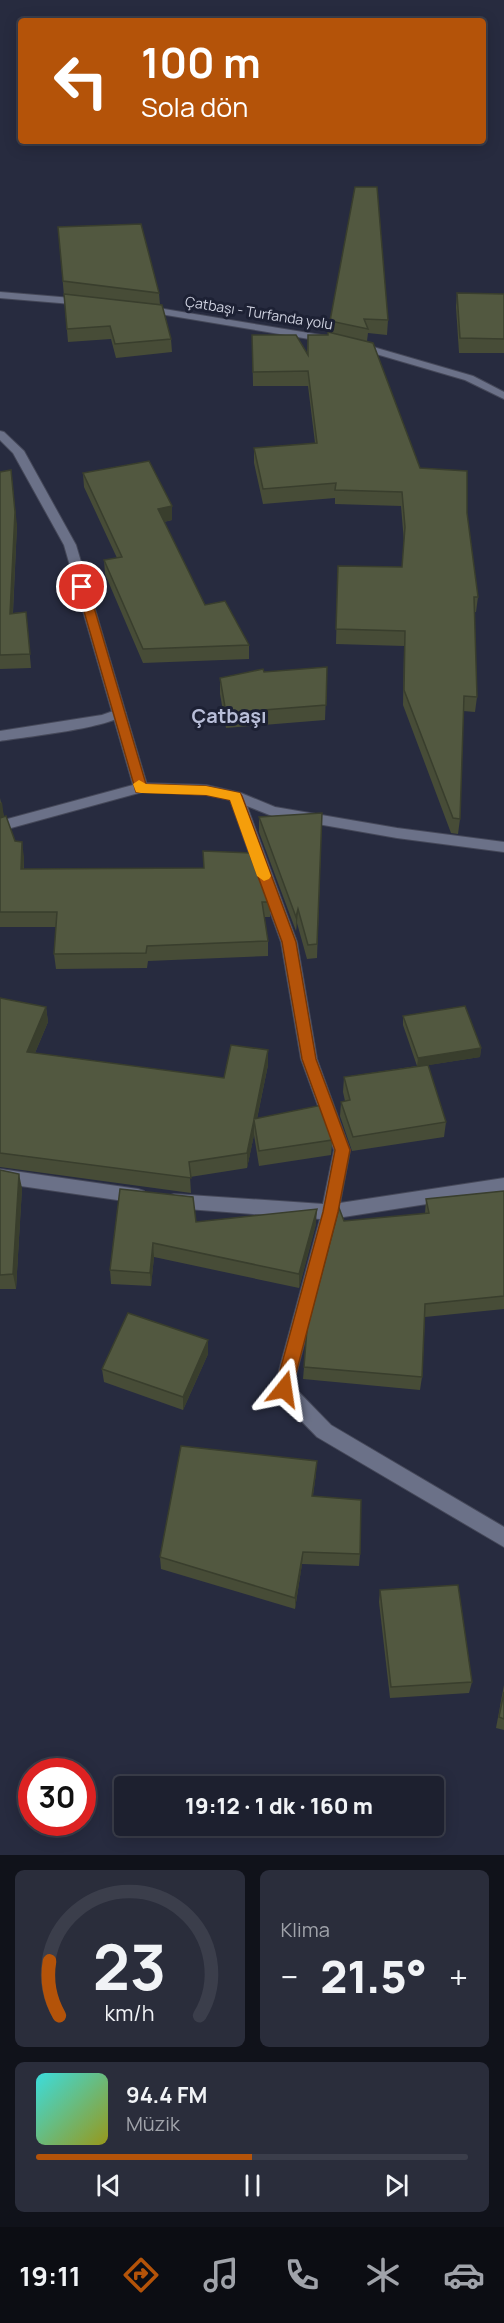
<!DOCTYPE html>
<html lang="tr">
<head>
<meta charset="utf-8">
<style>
	:root { --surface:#1d202f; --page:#2a2d3b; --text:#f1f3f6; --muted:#a0a3aa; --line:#3b3e4b; --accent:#b45309 }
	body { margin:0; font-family:Manrope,sans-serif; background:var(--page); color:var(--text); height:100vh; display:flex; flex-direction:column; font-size:22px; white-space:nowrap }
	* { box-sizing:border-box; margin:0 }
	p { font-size:20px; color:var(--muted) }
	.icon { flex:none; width:33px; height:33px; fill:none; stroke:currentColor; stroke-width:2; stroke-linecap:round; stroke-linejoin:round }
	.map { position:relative; height:1855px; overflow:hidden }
	.details { display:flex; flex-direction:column; gap:15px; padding:15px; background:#10121a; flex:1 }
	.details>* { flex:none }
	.banner { position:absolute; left:18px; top:18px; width:468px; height:126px; border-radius:6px; box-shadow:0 3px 15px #0003,0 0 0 2px var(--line); background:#b45309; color:#fff; overflow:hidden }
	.speed { position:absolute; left:18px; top:1758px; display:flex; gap:12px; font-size:30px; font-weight:700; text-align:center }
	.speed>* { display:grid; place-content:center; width:78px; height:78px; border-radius:50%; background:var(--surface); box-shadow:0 3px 15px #0003,0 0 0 2px var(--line); line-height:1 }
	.speed .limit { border:9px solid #d22; background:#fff; color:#111 }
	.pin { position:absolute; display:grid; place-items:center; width:51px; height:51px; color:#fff; margin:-26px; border:3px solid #fff; border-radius:50%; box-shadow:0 2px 6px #0007 }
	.me { position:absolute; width:66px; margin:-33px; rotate:15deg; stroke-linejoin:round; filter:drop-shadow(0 0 4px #0008) }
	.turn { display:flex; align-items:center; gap:21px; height:126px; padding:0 24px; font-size:27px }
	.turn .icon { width:78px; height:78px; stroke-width:2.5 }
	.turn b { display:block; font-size:42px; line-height:51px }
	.big { font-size:45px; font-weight:800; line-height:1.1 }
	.details .tile { flex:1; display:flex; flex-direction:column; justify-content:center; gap:9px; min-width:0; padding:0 21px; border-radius:9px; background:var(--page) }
	.details .dial { align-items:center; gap:0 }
	.dial svg { height:156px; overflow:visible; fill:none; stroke:var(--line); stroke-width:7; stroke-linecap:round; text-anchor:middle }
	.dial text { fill:var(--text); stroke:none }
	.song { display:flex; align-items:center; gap:18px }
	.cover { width:72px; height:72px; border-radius:9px; background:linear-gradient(135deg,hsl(180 70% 55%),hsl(60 70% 35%)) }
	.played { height:6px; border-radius:3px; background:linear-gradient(90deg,var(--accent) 50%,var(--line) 50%) }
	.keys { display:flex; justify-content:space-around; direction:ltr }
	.heat { display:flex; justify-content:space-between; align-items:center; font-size:33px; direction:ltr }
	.details .tiles { flex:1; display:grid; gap:15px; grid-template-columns:1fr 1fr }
	.tile:last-child { grid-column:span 2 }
	.trip { position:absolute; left:114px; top:1776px; width:330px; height:60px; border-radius:6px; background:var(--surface); box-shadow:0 3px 15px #0003,0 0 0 2px var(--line); font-weight:800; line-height:60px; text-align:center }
	.tab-bar { display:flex; height:96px; justify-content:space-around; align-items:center; background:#0c0d13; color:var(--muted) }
	.tab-bar .icon { width:42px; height:42px }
	.tab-bar .on { color:var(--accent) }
	.tab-bar b { font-size:27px; color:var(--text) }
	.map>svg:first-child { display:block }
</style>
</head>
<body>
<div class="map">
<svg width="504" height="1855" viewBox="0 0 504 1855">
	<rect width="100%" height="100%" fill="#272b3f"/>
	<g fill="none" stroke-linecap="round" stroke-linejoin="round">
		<g stroke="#454859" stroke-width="2">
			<g id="minor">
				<path d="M 119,709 L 126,713 C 113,728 23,737 0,741 L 0,731 L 102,715 Z"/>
				<polygon points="141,783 206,785 241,793 275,807 397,828 504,842 504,852 397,838 272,816 247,806 297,942 317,1059 350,1150 340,1203 504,1178 504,1192 337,1218 293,1386 331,1425 504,1527 504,1547 317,1437 276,1395 274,1389 320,1219 174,1208 168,1206 165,1201 168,1196 174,1194 323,1204 334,1150 301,1059 281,942 230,800 206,795 136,791 134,788 136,785"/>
				<polygon points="0,1169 138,1189 144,1191 146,1196 144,1201 138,1203 0,1183"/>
			</g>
		</g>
		<g stroke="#454859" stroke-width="2">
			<g id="tertiary">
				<polygon points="0,292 84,299 89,302 84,305 0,298"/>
				<polygon points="146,306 327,336 332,339 327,342 142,311 141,309"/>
				<polygon points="356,342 473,376 504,392 504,399 465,380 352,347 351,345"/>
				<polygon points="0,431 4,432 24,451 76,545 148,788 146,791 0,831 0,821 133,785 64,545 13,453 0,440"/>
			</g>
		</g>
		<use href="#minor" fill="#6b7188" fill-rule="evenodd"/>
		<use href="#tertiary" fill="#6b7188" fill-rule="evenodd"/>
	</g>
	<g fill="#474c37">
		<polygon points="355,187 388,320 387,335 368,333 367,341 420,468 467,513 478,597 476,612 474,612 477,697 475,712 463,711 460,819 458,834 451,833 403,705 404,646 336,644 338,566 402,567 404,542 401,506 335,504 335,498 263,504 254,463 254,448 315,443 308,386 253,386 252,335 307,353 308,335 328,335 330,333 330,321"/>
		<polygon points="58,227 159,293 160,305 171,339 172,352 116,358 111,339 68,342"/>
		<polygon points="457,293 504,294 504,353 459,353 456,307"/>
		<polygon points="0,472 17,525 13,613 26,612 31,668 0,669"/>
		<polygon points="83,473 172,520 164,522 205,605 249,645 249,659 143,663 105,574 104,560 117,558 84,487"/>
		<polygon points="327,667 325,720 226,728 220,694 220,678 264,672"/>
		<polygon points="0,798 4,817 15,841 24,857 24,869 270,902 270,917 264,917 268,941 268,956 148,961 147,968 56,969 54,954 56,927 0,927"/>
		<polygon points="322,813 317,958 307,959 297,923 296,931 259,832 259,817"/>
		<polygon points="0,998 46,1007 48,1022 35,1053 224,1078 268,1050 268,1065 257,1119 333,1135 331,1155 259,1166 254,1135 247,1168 190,1177 191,1193 0,1167"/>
		<polygon points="403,1016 481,1048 480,1057 428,1065 446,1122 444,1137 352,1151 340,1116 341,1102 345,1101 343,1092 344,1077 417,1066 403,1025"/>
		<polygon points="0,1170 22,1188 16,1289 0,1289"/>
		<polygon points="120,1189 196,1222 316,1224 299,1288 154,1257 151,1286 111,1284 110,1270"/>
		<polygon points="504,1191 504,1309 425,1317 422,1377 420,1390 303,1379 304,1367 344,1221 425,1214 426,1199"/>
		<polygon points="208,1340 208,1354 183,1410 104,1382 102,1369"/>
		<polygon points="316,1473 313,1496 360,1554 359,1566 302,1564 295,1609 161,1569 160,1557"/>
		<polygon points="380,1590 472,1682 469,1693 390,1698 379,1602"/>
		<polygon points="504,1685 504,1730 496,1728"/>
	</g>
	<g fill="#393e2d">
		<polygon points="11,470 17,525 12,627 10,614"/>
		<polygon points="172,506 172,520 159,523 158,509"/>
		<polygon points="2,802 4,818 0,819 0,803"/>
		<polygon points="22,842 24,857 23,884 21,869"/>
		<polygon points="298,909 297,923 296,931 296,917"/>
		<polygon points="46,1007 48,1022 29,1067 27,1052"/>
		<polygon points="481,1048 480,1057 417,1067 418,1058"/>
		<polygon points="268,1050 268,1065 255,1128 254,1119"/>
		<polygon points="254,1120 254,1135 247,1168 247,1153"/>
		<polygon points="19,1174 22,1188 16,1289 13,1274"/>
		<polygon points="317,1209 316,1224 299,1288 299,1274"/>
		<polygon points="153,1243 154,1257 151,1286 150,1273"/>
		<polygon points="208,1340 208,1354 183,1410 183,1397"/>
		<polygon points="317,1461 316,1473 311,1508 312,1496"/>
		<polygon points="303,1552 302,1564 295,1609 295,1598"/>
	</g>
	<g fill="#525840" stroke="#393e2d" stroke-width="1.5">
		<polygon points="355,187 377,187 388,320 364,319 368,329 330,321"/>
		<polygon points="141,224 159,293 63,281 58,227"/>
		<polygon points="457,293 504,294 504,339 460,338"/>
		<polygon points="64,294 162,305 171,339 115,344 110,326 67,329"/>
		<polygon points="328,332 373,343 420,468 467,471 467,513 478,597 474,597 477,697 464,696 460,819 453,818 404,690 405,631 336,629 338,566 402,567 405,527 402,492 335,490 336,483 263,489 254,448 317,443 308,371 253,372 252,335 296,335 308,355 308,335 328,335"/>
		<polygon points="149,461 172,506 158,509 205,605 225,601 249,645 143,649 104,560 122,557 83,473"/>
		<polygon points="11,470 15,512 10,614 26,612 30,654 0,655 0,472"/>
		<polygon points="327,667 326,705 226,713 220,678 263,669 264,672"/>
		<polygon points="322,813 317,944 308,945 298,909 296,917 259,817"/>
		<polygon points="6,816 15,841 22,842 21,869 204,868 203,851 252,853 270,902 262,902 268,941 147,946 146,953 54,954 57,912 0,912 0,818"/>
		<polygon points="0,998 46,1007 27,1052 224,1078 231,1045 268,1050 254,1119 322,1105 333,1135 332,1140 259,1151 254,1120 247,1153 189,1162 191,1178 0,1153"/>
		<polygon points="465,1006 481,1048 418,1058 403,1016"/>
		<polygon points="428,1065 446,1122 353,1137 341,1102 350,1100 344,1077"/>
		<polygon points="0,1170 19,1174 13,1274 0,1275"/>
		<polygon points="120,1189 193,1197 196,1222 317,1209 299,1274 153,1243 150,1273 110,1270"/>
		<polygon points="504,1191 504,1296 425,1304 422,1377 304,1367 307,1329 339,1208 344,1221 429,1213 426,1199"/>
		<polygon points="128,1313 208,1340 183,1397 102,1369"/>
		<polygon points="181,1446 317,1461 312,1496 361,1500 360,1554 303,1552 295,1598 160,1557"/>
		<polygon points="458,1585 472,1682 391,1687 380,1590"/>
		<polygon points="504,1692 504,1719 499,1717"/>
	</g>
	<polygon fill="#b45309" stroke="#753606" stroke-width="1.5" points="82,584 88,587 146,784 206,786 240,793 242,796 296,942 316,1059 350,1150 338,1212 292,1389 289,1394 284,1396 278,1394 275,1389 323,1212 335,1150 302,1059 282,942 230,800 206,795 136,792 77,587"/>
	<polygon fill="#f59e0b" points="139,780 146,784 206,786 240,793 271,876 269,879 264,881 257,876 230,800 206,795 141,793 136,792 133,784"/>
	<g text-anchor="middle" stroke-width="6" stroke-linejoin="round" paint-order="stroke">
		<g font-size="14" fill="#cfd2e0" stroke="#1d2134">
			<text transform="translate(259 313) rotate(9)" y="5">Çatbaşı - Turfanda yolu</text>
		</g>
		<g font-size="20" font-weight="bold" fill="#b8bed8" stroke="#1d2134">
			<text x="229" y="723">Çatbaşı</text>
		</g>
	</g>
</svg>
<div class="speed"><div class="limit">30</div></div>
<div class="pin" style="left:82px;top:587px;background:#d93025"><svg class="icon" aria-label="arrive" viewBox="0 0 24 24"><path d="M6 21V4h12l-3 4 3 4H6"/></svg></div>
<svg class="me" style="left:284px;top:1389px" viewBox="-20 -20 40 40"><path d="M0-17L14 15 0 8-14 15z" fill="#b45309" stroke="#fff" stroke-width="4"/></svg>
<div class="trip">19:12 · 1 dk · 160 m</div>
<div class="banner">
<div class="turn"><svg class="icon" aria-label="left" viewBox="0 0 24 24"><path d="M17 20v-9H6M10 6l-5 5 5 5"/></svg><div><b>100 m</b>Sola dön</div></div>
</div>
</div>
<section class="details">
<div class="tiles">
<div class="tile dial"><svg viewBox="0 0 100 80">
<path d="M14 69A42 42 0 1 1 86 69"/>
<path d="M14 69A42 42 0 0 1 9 41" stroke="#b45309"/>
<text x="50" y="56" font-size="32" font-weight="700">23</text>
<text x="50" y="72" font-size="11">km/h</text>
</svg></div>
<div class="tile"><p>Klima</p>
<div class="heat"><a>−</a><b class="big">21.5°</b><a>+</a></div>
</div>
<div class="tile">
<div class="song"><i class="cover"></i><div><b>94.4 FM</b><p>Müzik</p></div></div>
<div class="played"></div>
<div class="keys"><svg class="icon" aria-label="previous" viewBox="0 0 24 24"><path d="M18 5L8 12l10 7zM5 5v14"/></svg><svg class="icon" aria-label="pause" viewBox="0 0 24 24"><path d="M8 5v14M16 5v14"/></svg><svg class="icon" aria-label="next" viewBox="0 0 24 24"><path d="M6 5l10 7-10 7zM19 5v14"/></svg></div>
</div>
</div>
</section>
<nav class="tab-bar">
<b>19:11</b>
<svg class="icon on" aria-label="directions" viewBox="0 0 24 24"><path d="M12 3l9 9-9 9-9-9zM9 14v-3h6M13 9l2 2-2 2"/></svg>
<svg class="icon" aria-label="music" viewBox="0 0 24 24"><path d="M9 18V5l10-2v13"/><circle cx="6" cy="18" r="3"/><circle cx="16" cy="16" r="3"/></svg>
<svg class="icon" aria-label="phone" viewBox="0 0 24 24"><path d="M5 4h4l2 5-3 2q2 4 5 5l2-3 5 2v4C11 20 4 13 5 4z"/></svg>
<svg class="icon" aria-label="climate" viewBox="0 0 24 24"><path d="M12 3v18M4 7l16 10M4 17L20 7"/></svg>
<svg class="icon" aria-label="car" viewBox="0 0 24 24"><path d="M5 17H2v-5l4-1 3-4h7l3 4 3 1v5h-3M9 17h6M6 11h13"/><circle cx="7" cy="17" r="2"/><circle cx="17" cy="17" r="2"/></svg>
</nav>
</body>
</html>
